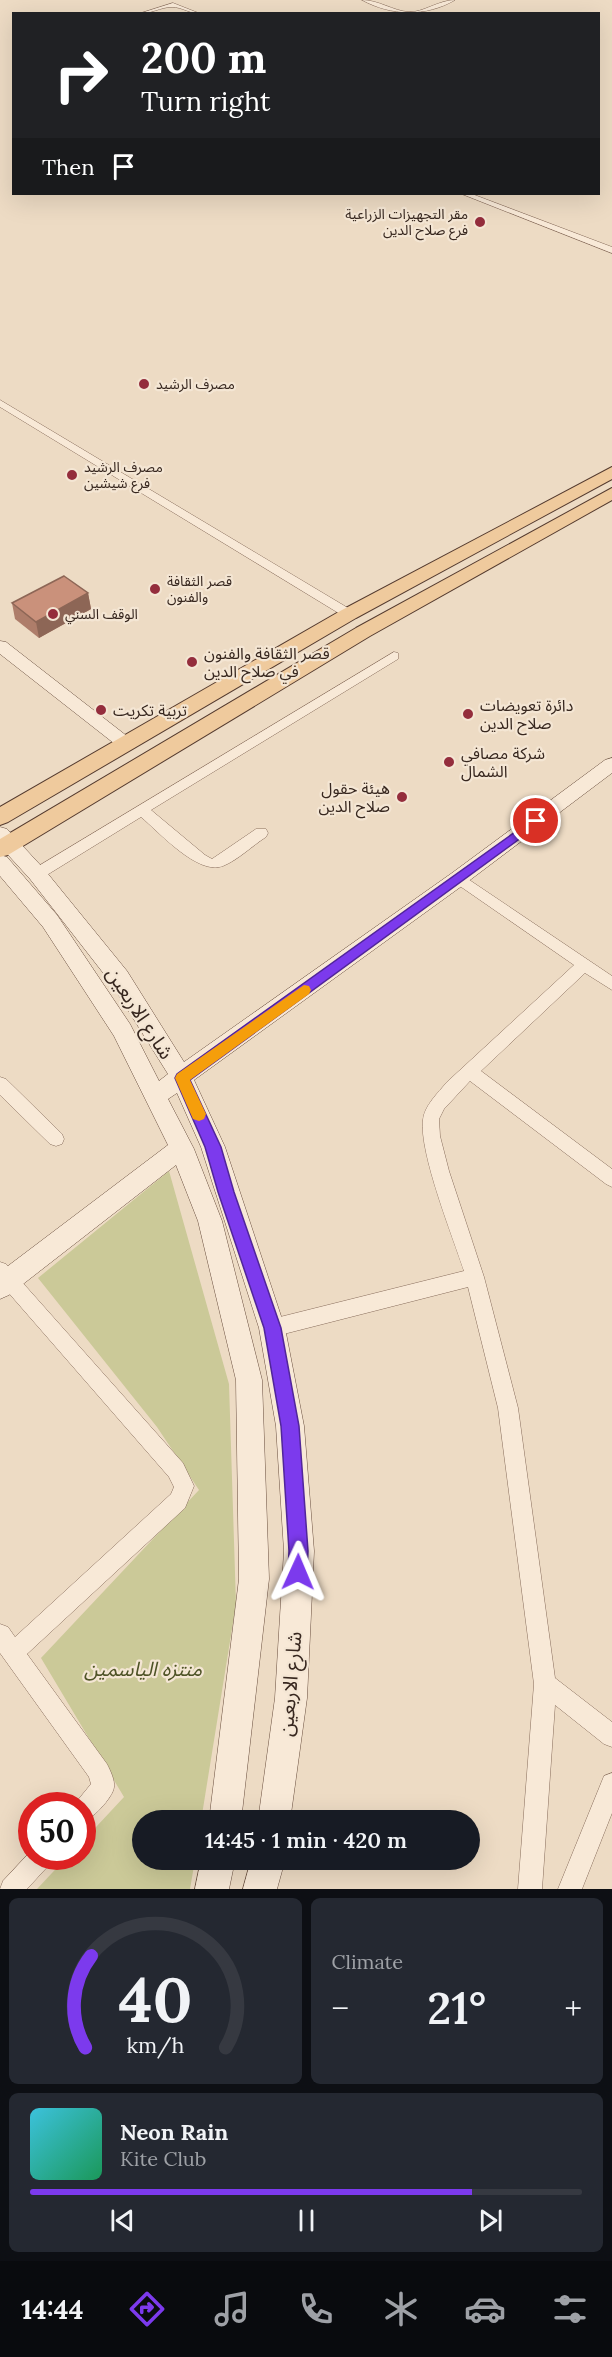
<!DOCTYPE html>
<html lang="en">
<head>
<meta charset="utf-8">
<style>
	:root { --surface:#171b24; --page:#242831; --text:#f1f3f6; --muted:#9ea1a6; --line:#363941; --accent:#7c3aed }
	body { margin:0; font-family:Lora,"Noto Sans Arabic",serif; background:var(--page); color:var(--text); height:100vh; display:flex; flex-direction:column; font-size:22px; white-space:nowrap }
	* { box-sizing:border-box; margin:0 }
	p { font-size:20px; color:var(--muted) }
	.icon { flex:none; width:33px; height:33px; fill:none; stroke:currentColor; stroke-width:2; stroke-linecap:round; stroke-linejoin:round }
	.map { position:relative; height:1889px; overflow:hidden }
	.panel { display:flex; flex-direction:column; gap:9px; padding:9px; background:#0d0f14; flex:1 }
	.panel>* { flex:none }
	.banner { position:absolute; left:12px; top:12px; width:588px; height:183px; border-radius:0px; box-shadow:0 6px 24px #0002; background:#202124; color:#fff; overflow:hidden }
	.speed { position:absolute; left:18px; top:1792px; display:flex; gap:12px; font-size:30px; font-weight:700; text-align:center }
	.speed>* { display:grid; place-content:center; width:78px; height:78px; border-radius:50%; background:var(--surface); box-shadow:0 6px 24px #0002; line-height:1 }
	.speed .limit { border:9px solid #d22; background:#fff; color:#111 }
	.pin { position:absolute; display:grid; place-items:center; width:51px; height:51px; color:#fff; margin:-26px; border:3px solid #fff; border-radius:50%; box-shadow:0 2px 6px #0007 }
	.me { position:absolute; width:66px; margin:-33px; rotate:1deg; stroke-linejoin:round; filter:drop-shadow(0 0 4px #0008) }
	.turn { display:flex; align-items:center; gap:21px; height:126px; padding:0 30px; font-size:27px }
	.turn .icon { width:78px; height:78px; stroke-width:2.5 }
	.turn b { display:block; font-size:42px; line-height:51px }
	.then { display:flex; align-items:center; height:57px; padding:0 30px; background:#0003; gap:12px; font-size:22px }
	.big { font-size:45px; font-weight:600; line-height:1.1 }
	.panel .tile { flex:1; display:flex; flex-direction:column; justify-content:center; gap:9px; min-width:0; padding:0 21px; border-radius:9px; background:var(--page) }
	.panel .dial { align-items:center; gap:0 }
	.dial svg { height:156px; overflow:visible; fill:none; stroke:var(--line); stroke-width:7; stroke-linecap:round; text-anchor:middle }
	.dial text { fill:var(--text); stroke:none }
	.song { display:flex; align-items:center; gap:18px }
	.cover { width:72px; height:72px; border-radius:9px; background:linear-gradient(135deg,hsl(190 70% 55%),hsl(150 70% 35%)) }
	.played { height:6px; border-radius:3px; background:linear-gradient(90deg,var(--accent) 80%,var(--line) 80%) }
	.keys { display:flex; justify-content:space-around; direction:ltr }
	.heat { display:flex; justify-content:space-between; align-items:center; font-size:33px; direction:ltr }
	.panel .tiles { flex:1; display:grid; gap:9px; grid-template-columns:1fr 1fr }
	.tile:last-child { grid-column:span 2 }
	.trip { position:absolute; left:132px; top:1810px; width:348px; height:60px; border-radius:30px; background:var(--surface); box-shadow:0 6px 24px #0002; font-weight:600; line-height:60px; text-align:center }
	.tab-bar { display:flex; height:96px; justify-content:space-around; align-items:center; background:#090b0e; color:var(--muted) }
	.tab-bar .icon { width:42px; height:42px }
	.tab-bar .selected { color:var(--accent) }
	.tab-bar b { font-size:27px; color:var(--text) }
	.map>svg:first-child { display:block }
</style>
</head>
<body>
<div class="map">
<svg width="612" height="1889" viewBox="0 0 612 1889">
	<rect width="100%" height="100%" fill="#eddbc4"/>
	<polygon fill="#cbc998" points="169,1171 229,1384 236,1604 201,1821 142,1821 142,1860 195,1860 190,1889 37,1889 67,1857 82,1857 83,1841 124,1797 41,1658 199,1490 157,1427 38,1278"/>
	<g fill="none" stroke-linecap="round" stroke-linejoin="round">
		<g stroke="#876c5b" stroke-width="1">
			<g id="street">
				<path d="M 362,0 C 379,0 393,11 409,12 C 422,13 439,0 455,0 C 426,17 391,16 362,0 Z"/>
				<path d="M 173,3 L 201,14 C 191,14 182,7 172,7 C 161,7 150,14 138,14 Z"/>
				<polygon points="462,194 472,194 612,247 612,253"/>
				<polygon points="0,400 353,611 355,614 353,617 345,617 0,407"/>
				<path d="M 394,652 L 398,653 L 398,659 L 151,810 L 205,855 L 212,859 L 256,829 L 266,829 L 268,833 L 266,837 C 252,846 238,860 223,866 C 198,876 159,832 141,817 L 42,878 L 32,878 L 30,874 L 32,870 Z"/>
				<path d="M 459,873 L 612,976 L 612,990 L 585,973 L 481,1071 L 612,1169 L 612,1187 L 606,1184 L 470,1081 L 444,1109 L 439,1119 L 440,1136 L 449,1171 L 484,1277 L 518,1408 L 555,1678 L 612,1722 L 612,1747 L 604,1744 L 555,1705 L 542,1889 L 518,1889 L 534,1684 L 498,1408 L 468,1287 L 272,1337 L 265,1334 L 263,1328 L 265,1322 L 272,1319 L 464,1271 C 453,1237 419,1153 423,1120 C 424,1106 438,1093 447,1082 L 574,965 L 454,882 L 452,878 L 454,874 Z"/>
				<polygon points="0,1077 6,1079 62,1134 64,1139 62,1144 56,1146 50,1144 0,1095"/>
				<path d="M 0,1262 L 6,1264 L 183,1463 L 194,1486 L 185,1508 L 27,1654 L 107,1764 C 110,1770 115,1780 114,1787 C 113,1798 91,1820 82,1823 L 82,1806 L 73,1806 L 91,1784 L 89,1777 L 0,1653 L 0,1624 L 8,1627 L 15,1637 L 171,1494 L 174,1487 L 169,1477 L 0,1283 Z"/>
				<polygon points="612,1773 612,1813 582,1889 558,1889 604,1776"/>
				<polygon points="32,1850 32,1857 53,1857 49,1865 27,1889 0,1889 3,1881"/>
			</g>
		</g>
		<g stroke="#694e3e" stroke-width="1">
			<g id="secondary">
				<polygon points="0,641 6,642 132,740 135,744 132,748 120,748 0,654"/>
				<polygon points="612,758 612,773 466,883 194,1080 225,1147 285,1328 304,1426 314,1551 307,1698 290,1821 258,1821 275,1698 284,1551 276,1426 259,1328 201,1147 177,1093 168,1099 194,1149 222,1221 262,1380 269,1579 241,1821 209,1821 239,1579 236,1380 198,1221 176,1165 9,1295 0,1299 0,1272 168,1145 114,1036 43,927 0,876 0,855 7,857 57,915 130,1024 159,1081 168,1074 111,983 30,879 0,846 0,827 7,829 44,869 127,971 184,1062 452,873 605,760"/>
				<polygon points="201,1860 235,1860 229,1889 195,1889"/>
				<polygon points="251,1860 285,1860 277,1889 243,1889"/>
			</g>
		</g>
		<g stroke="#553b2f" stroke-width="2">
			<g id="primary">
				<polygon points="612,467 612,479 356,618 8,822 0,825 0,807 342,610"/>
				<polygon points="612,488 612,500 370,636 8,855 0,857 0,839 356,628"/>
			</g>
		</g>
		<use href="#street" fill="#f8e9d7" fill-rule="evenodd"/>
		<use href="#secondary" fill="#f8e9d7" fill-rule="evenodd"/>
		<use href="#primary" fill="#efca9d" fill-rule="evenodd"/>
	</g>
	<polygon fill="#ae7d6a" points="88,593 91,609 39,638 15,619 12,603"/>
	<polygon fill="#8d6656" points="88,593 91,609 39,638 36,622"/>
	<polygon fill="#ca917b" stroke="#8d6656" stroke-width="1.5" points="64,576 88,593 36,622 12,603"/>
	<polygon fill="#7c3aed" stroke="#51269a" stroke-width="1.5" points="536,817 542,821 540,824 190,1080 221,1147 234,1192 281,1328 299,1426 308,1551 307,1572 304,1578 298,1581 291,1578 288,1572 289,1551 281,1426 264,1328 218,1192 205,1147 175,1078 177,1074"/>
	<polygon fill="#f59e0b" points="304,985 309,986 311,990 309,994 190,1080 206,1114 204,1119 199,1121 193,1119 175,1078 177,1074"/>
	<g fill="#942d3c" stroke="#f4e6d4" stroke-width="2">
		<circle cx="480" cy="222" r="6"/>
		<circle cx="144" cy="384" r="6"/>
		<circle cx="72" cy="475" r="6"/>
		<circle cx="155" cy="589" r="6"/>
		<circle cx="53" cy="614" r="6"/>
		<circle cx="192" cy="662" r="6"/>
		<circle cx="101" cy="710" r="6"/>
		<circle cx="468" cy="714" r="6"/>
		<circle cx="449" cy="762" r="6"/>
		<circle cx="402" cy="797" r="6"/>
	</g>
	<g text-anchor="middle" stroke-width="4.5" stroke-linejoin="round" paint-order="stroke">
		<g font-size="14" fill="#37271f" stroke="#f4e6d4" text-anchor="start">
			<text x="468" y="219" text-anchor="end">مقر التجهيزات الزراعية<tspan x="468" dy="16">فرع صلاح الدين</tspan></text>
			<text x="156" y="389">مصرف الرشيد</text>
			<text x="84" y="472">مصرف الرشيد<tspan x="84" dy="16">فرع شيشين</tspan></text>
			<text x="167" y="586">قصر الثقافة<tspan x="167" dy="16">والفنون</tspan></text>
			<text x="65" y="619">الوقف السني</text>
		</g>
		<g font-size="16" fill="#37271f" stroke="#f4e6d4" text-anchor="start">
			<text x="204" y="659">قصر الثقافة والفنون<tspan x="204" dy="18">في صلاح الدين</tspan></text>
			<text x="480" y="711">دائرة تعويضات<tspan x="480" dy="18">صلاح الدين</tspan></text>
			<text x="113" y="716">تربية تكريت</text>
			<text x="461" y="759">شركة مصافي<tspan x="461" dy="18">الشمال</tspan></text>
			<text x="390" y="794" text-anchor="end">هيئة حقول<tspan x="390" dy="18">صلاح الدين</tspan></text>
		</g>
		<g font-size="20" fill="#37271f" stroke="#f4e6d4">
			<text transform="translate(140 1013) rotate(57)" y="7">شارع الاربعين</text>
			<text transform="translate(290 1684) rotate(-85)" y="7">شارع الاربعين</text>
		</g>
		<g font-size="20" font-style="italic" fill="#4e5326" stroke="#f4e6d4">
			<text x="143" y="1676">منتزه الياسمين</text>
		</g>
	</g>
</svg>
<div class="speed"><div class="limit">50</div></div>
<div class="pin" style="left:536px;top:821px;background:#d93025"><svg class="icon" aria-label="arrive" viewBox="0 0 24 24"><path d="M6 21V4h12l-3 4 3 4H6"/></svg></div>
<svg class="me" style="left:298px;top:1572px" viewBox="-20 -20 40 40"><path d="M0-17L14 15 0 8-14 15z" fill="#7c3aed" stroke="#fff" stroke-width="4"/></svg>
<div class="trip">14:45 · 1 min · 420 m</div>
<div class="banner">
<div class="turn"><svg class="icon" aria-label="right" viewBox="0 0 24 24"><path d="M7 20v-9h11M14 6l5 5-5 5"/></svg><div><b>200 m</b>Turn right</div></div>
<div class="then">Then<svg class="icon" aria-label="arrive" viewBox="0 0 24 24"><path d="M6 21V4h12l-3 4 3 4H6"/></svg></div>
</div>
</div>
<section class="panel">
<div class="tiles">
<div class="tile dial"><svg viewBox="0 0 100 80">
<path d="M14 69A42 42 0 1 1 86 69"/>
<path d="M14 69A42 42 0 0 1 17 22" stroke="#7c3aed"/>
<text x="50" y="56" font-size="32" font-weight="700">40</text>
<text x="50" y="72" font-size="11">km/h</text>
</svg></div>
<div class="tile"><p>Climate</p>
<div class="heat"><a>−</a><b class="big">21°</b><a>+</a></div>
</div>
<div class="tile">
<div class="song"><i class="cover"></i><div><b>Neon Rain</b><p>Kite Club</p></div></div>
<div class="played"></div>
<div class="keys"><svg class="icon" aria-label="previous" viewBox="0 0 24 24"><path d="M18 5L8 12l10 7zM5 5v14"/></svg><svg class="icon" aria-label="pause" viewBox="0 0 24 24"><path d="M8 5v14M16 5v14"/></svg><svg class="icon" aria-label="next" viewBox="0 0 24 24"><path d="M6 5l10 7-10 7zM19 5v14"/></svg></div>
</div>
</div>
</section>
<nav class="tab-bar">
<b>14:44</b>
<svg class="icon selected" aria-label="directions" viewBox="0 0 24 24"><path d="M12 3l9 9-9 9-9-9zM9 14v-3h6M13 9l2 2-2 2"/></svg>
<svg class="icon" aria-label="music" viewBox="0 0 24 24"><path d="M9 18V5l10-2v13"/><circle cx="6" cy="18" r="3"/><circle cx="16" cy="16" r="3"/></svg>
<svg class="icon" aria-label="phone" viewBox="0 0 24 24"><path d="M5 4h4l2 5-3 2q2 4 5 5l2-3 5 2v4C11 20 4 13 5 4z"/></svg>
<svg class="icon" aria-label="climate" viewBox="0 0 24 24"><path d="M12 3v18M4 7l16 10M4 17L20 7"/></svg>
<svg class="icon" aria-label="car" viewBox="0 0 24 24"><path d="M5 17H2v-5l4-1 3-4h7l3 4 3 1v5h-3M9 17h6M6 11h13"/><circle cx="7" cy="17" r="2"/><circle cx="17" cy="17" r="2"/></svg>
<svg class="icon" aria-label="filters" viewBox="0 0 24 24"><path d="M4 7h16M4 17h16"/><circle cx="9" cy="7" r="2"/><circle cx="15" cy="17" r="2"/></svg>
</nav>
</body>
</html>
